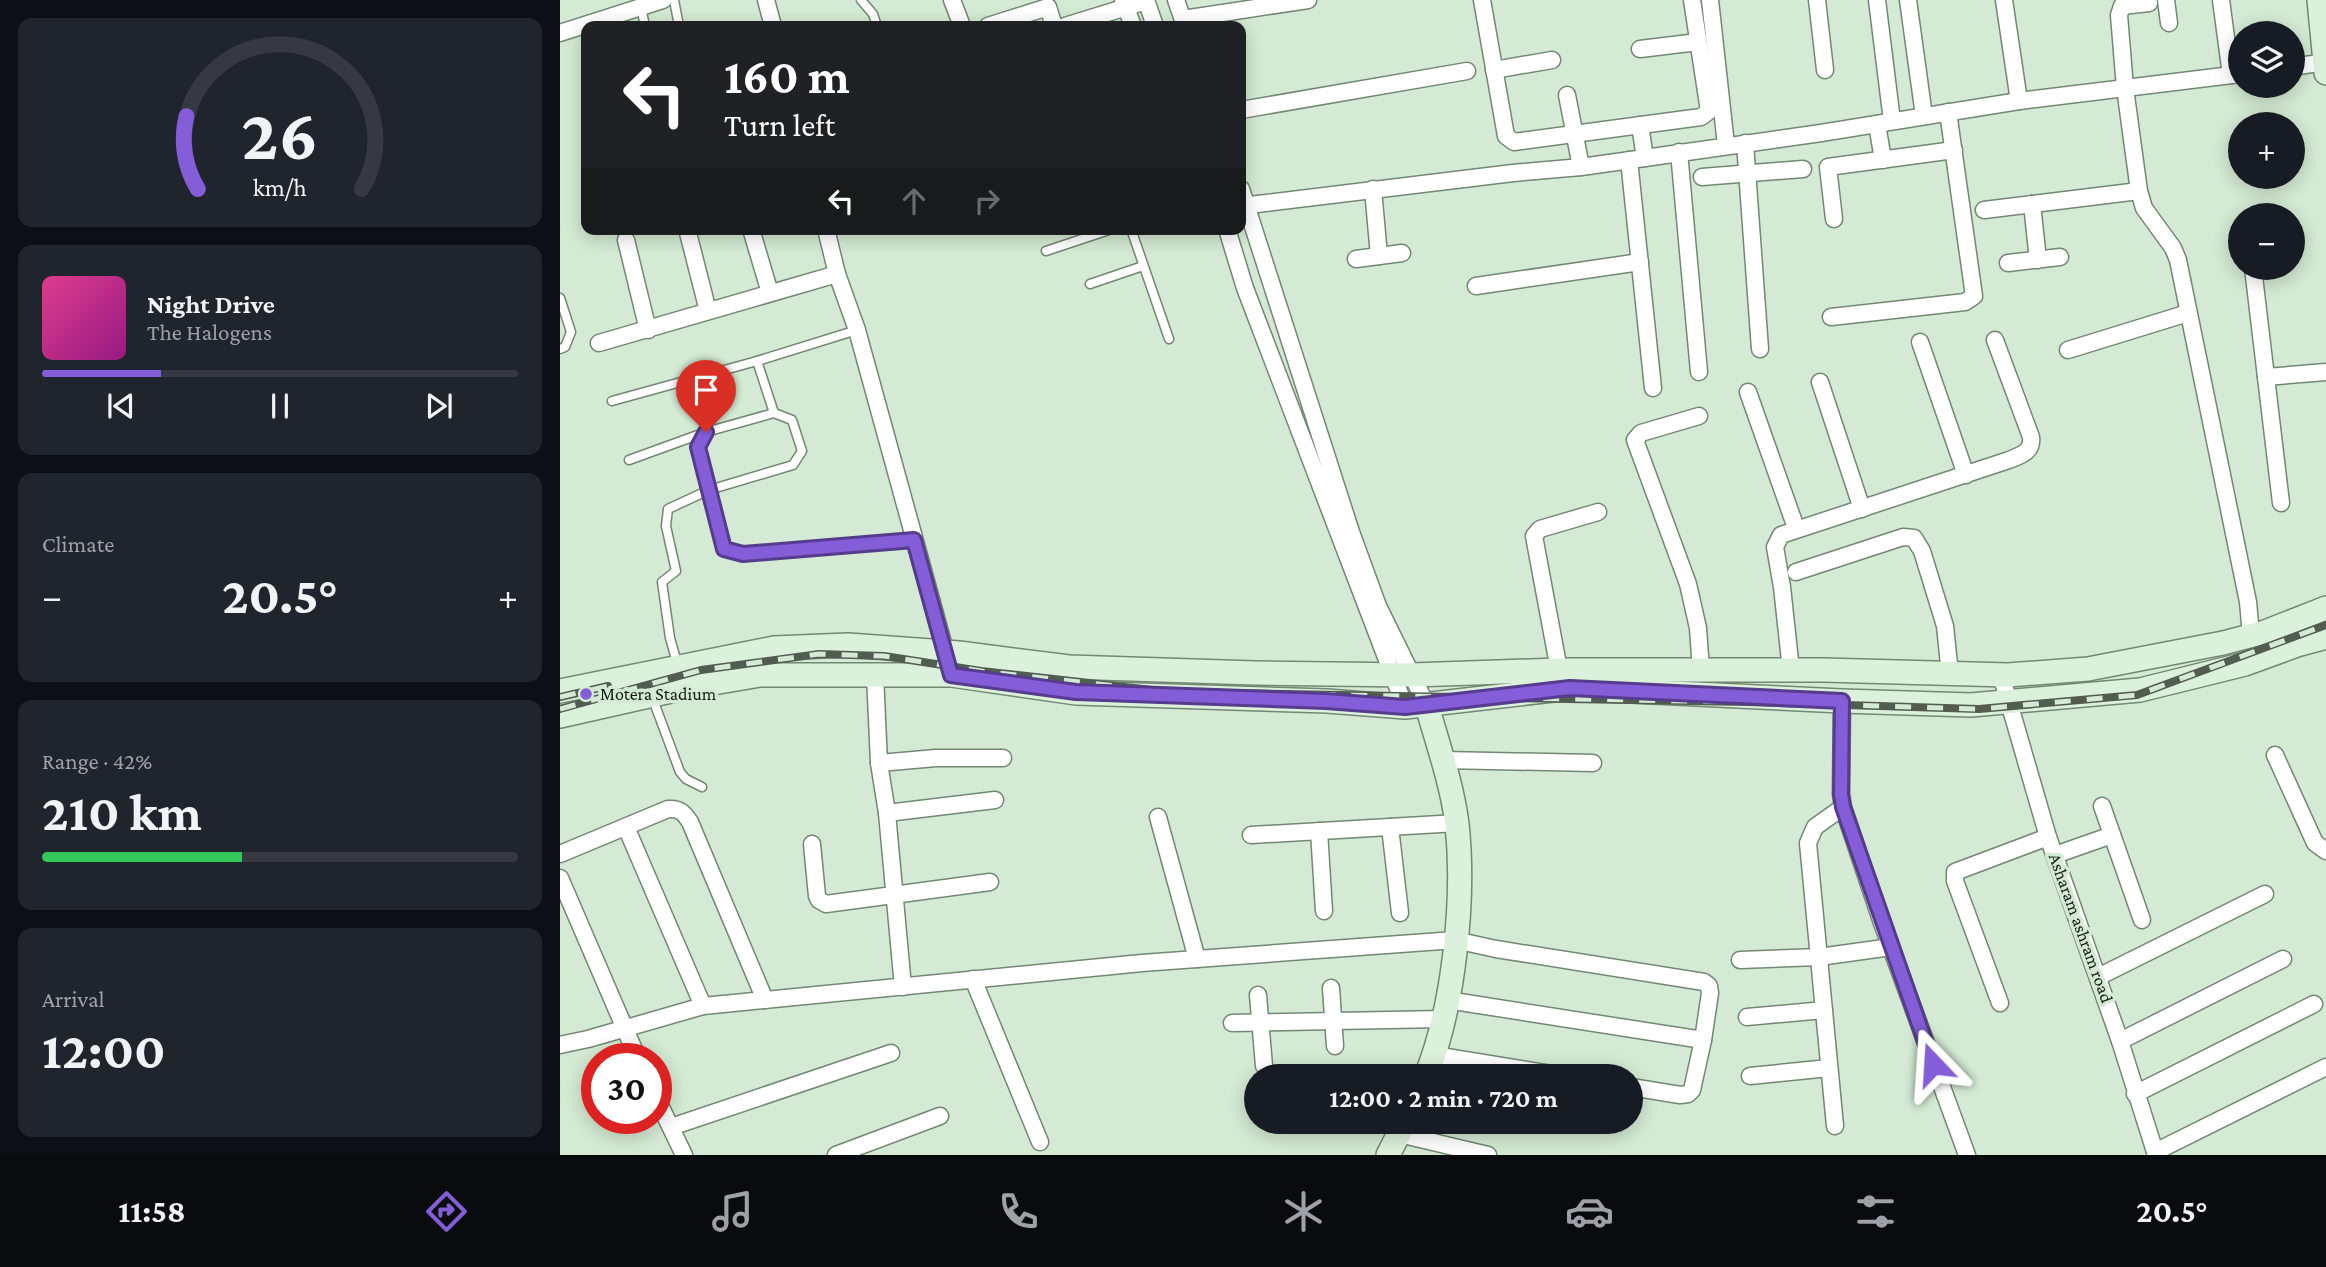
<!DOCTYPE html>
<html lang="en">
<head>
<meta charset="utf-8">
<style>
	:root { --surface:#171b24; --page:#20242c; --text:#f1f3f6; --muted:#9ea1a6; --line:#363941; --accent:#845dd8 }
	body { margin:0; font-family:"Crimson Pro",serif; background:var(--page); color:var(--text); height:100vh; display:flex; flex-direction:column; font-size:26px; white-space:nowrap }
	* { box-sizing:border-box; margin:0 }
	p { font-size:23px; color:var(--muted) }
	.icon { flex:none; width:38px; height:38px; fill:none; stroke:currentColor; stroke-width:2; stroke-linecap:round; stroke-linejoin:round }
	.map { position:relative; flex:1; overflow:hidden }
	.details { display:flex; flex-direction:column; gap:18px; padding:18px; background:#0d0f14; width:560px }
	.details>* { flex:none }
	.hud { position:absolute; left:21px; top:21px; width:665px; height:214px; border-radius:14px; box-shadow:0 4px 18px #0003; background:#202124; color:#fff; overflow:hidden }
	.tools { position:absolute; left:1668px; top:21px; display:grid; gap:14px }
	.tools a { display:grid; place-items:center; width:77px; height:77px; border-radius:50%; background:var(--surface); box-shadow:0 4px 18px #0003; font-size:35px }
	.speed { position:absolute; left:21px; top:1043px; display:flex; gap:14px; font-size:35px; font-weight:700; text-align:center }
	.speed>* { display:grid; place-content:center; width:91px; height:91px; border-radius:50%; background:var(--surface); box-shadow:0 4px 18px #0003; line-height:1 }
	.speed .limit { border:10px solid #d22; background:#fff; color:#111 }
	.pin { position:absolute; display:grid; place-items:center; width:60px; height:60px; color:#fff; margin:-72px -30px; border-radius:50% 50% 50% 0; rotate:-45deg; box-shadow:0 0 7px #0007 }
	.pin .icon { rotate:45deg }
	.me { position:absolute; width:77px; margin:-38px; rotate:340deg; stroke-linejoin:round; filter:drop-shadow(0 0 5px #0008) }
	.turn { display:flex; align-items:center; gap:24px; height:147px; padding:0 28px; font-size:32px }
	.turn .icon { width:91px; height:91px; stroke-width:2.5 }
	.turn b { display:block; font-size:49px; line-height:60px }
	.lanes { display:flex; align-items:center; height:66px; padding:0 28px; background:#0003; justify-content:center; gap:35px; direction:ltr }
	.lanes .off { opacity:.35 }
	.big { font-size:52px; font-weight:700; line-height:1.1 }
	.details .card { flex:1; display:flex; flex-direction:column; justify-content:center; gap:10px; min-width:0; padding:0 24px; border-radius:14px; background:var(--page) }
	.details .dial { align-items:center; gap:0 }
	.dial svg { height:182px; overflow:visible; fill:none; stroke:var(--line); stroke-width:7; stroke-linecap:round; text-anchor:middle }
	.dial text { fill:var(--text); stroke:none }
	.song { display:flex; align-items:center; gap:21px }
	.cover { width:84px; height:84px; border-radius:10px; background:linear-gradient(135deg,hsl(330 70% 55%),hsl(310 70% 35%)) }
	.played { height:7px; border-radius:4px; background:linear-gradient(90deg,var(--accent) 25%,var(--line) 25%) }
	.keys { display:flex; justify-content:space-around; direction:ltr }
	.heat { display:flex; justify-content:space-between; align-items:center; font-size:38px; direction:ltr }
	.charge { height:10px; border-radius:5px; background:linear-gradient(90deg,#34c759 42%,var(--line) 0) }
	.trip { position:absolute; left:684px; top:1064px; width:399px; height:70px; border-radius:35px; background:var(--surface); box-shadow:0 4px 18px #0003; font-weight:700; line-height:70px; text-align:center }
	.dock { display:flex; height:112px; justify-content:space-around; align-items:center; background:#090b0e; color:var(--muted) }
	.dock .icon { width:49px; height:49px }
	.dock .on { color:var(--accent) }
	.dock b { font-size:32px; color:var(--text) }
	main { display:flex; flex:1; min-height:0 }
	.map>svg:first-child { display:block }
</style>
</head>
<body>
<main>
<section class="details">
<div class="card dial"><svg viewBox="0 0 100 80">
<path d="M14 69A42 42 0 1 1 86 69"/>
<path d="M14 69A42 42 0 0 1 9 37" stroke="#845dd8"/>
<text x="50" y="56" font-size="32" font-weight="700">26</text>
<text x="50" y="72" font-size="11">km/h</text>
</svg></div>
<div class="card">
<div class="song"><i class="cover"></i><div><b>Night Drive</b><p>The Halogens</p></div></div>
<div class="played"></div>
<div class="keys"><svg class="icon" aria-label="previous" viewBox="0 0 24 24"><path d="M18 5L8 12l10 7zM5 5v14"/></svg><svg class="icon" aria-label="pause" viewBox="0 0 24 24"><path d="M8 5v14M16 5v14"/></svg><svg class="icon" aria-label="next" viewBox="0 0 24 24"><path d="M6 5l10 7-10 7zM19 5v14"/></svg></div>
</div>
<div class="card"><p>Climate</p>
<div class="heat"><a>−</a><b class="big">20.5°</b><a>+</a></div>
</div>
<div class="card"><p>Range · 42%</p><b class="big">210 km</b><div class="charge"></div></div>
<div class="card"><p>Arrival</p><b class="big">12:00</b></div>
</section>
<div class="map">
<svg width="1766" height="1155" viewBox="0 0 1766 1155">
	<rect width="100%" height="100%" fill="#d4ead4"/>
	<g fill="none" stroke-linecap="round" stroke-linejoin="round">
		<g stroke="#738773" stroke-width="11">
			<g id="lane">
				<polyline points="114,0 119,26"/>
				<polyline points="301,0 313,14 317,26"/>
				<polyline points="81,7 85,26"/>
				<polyline points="571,229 609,339"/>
				<polyline points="486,251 552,229"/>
				<polyline points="530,284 583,266"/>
				<polyline points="0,298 11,332 5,347 0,349"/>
				<polyline points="197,361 214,413"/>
				<polyline points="52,401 197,361 297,330"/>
				<polyline points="69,460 146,432"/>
				<polyline points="118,666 110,638 102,582 116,571 106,526 108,509 149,490 233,465 242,451 232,420 214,413 146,432 138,447 164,549 183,554 354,540"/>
				<polyline points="92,697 120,772 126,779 142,787"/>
			</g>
		</g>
		<g stroke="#738773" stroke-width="19">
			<g id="street">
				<polyline points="206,0 213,26"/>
				<polyline points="392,0 402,26"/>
				<polyline points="563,0 573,26"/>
				<polyline points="586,0 595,26"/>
				<polyline points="616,0 625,26"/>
				<polyline points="922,0 946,136 954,142 1141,117 1149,111 1132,0"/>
				<polyline points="1150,0 1166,145"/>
				<polyline points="1257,0 1265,70"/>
				<polyline points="1317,0 1332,121"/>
				<polyline points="1348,0 1364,116"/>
				<polyline points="1444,0 1459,101"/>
				<polyline points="1606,0 1609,23"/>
				<polyline points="1661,0 1671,75"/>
				<polyline points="1589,3 1562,6 1559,15 1565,88 1579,191 1584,208 1613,248 1618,260 1688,602 1691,635"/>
				<polyline points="623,19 748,0"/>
				<polyline points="428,26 488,7 494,26"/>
				<polyline points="505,26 586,1"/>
				<polyline points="0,33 103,0"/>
				<polyline points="1080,49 1138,42"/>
				<polyline points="1732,67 1766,62"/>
				<polyline points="934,70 992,60"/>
				<polyline points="1007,95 1021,167"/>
				<polyline points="681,110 907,71"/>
				<polyline points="1317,124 1323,160"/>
				<polyline points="1080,125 1085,158"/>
				<polyline points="1185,143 1200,349"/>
				<polyline points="1119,152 1139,372"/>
				<polyline points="1069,160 1093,388"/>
				<polyline points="1142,177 1243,169"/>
				<polyline points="681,189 791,532 818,606 867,706"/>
				<polyline points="813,189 819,256"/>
				<polyline points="1472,204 1478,260"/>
				<polyline points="681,206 953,173 1021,167 1261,133 1459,101 1680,74"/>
				<polyline points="1424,210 1579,191"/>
				<polyline points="1274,219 1268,167 1394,150"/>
				<polyline points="127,229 148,311"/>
				<polyline points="191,229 210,293"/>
				<polyline points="266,229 277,274 297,330 388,661"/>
				<polyline points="667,229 685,288 845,707"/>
				<polyline points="66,240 88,330"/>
				<polyline points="796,259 842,253"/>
				<polyline points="1448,263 1500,257"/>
				<polyline points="1693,268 1721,503"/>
				<polyline points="916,286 1080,262"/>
				<polyline points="1271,317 1405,302 1414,296 1388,112"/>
				<polyline points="1360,342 1406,475"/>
				<polyline points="39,343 277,274"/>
				<polyline points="1508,350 1628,313"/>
				<polyline points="1706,377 1766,372"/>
				<polyline points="1260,382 1302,509"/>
				<polyline points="1188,392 1236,528"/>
				<polyline points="1139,416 1081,433 1075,440 1128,584 1138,628 1141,670"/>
				<polyline points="1236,572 1343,537 1354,538 1362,551 1385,626 1390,674"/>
				<polyline points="999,670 974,536 980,529 1038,512"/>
				<path d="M 1231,670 L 1222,587 L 1215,547 L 1221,535 L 1449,460 C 1461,455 1473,452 1471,437 L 1435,340"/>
				<polyline points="315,675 319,763 327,813 343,987"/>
				<polyline points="1441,675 1488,837 1560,1041 1596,1155"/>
				<polyline points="1282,701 1281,794 1283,807 1322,923 1407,1155"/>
				<polyline points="1715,755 1755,843 1766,851"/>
				<polyline points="883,760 1033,763"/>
				<polyline points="319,763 376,758 443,758"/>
				<polyline points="1542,806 1582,920"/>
				<polyline points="327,813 435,800"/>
				<polyline points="598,817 637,959"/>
				<polyline points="66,827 143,1006"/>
				<polyline points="830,827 840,913"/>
				<polyline points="759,831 764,911"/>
				<polyline points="691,835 897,823"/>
				<polyline points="252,844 257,896 259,900 266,904 430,882"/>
				<path d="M 0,854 L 108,809 C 120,808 124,813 130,822 L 205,1000"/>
				<polyline points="1495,855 1552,835"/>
				<polyline points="0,878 78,1059"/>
				<polyline points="1180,960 1259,957 1331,947"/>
				<polyline points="1538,977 1705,894"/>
				<polyline points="413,979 480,1142"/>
				<polyline points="771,988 775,1046"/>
				<polyline points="698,995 704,1066"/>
				<polyline points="887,1000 1143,1040"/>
				<polyline points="1440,1003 1395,881 1395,872 1488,837"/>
				<polyline points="1187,1017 1264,1010"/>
				<polyline points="672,1023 882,1019"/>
				<polyline points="1560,1041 1723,959"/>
				<polyline points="0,1045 28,1039 143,1006 582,963 895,940 936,949 1144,982 1149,986 1150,993 1143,1040 1132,1090 1128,1094 1120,1095 1071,1087"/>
				<polyline points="874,1055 1004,1076"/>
				<polyline points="1190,1076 1269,1068"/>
				<polyline points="1575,1094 1754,1004"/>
				<polyline points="96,1097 124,1155"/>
				<polyline points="1275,1126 1248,843 1255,827 1283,807"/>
				<polyline points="111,1127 331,1053"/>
				<polyline points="839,1134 928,1155"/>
				<polyline points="1595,1152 1766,1067"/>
				<polyline points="276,1155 380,1116"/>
			</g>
		</g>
		<g stroke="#738773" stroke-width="26">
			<g id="secondary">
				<polyline points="1759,0 1766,73"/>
				<polyline points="0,691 214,648 288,645 399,653 509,667 695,673 852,675 999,670 1263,670 1448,675 1528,669 1663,643 1705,632 1766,608"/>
				<polyline points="0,716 124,688 200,675 391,675 516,693 767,701 845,707 1010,688 1282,701 1411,705 1580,690 1685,664 1737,645 1766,637"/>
				<path d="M 866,1076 C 894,1007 905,899 897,824 C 892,784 878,745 867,706"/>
				<polyline points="828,1155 845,1122"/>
			</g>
		</g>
		<use href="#lane" stroke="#fff" stroke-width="8"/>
		<use href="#street" stroke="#fff" stroke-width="16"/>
		<use href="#secondary" stroke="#dcf1dc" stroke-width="23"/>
		<g stroke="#525d52" stroke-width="8">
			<g id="rail">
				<polyline points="0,697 48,686"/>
				<polyline points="0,709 141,670 259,654 324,656 421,671 610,692 1187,702 1419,709 1577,695 1766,625"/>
			</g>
		</g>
		<use href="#rail" stroke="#d4ead4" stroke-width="5" stroke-dasharray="16" stroke-linecap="butt"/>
	</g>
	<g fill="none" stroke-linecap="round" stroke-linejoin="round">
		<g stroke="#563c8c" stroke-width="18">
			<polyline id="route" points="146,432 138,447 164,549 183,554 354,540 391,675 516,692 766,701 845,707 1010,688 1282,701 1281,794 1283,807 1373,1064"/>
		</g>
		<use href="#route" stroke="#845dd8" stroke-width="12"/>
	</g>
	<circle fill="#845dd8" stroke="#d4ead4" stroke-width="2.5" cx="26" cy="694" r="7"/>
	<g text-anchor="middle" stroke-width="7" stroke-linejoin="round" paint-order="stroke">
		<g font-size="18" fill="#151c15" stroke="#d4ead4" text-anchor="start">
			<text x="40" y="700">Motera Stadium</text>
		</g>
		<g font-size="18" fill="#151c15" stroke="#d4ead4">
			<text transform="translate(1521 928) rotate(70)" y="6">Asharam ashram road</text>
		</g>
	</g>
</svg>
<div class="tools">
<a><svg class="icon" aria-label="layers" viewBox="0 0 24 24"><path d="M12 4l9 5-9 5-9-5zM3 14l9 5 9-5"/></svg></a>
<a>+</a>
<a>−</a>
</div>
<div class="speed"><div class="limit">30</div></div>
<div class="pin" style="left:146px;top:432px;background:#d93025"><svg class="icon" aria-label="arrive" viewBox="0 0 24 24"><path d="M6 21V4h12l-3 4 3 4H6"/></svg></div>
<svg class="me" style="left:1373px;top:1064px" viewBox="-20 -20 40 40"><path d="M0-17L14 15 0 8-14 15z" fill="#845dd8" stroke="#fff" stroke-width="4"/></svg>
<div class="trip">12:00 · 2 min · 720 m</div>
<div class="hud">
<div class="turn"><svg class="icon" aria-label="left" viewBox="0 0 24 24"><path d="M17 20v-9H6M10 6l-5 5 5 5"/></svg><div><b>160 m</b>Turn left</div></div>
<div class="lanes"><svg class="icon" aria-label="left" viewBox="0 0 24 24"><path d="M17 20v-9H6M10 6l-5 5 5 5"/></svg><svg class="icon off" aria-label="ahead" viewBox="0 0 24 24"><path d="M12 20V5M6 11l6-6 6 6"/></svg><svg class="icon off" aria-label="right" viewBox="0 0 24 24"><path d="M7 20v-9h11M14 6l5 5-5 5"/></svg></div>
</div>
</div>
</main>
<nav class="dock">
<b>11:58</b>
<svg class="icon on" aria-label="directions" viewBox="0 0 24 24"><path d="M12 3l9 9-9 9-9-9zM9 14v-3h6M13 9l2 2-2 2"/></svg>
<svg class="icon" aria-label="music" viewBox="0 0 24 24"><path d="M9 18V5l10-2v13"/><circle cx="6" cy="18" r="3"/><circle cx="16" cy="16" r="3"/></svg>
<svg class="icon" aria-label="phone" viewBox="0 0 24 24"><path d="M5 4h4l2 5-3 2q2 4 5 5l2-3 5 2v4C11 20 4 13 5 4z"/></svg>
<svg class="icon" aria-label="climate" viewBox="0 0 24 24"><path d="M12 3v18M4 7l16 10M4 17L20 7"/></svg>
<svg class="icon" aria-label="car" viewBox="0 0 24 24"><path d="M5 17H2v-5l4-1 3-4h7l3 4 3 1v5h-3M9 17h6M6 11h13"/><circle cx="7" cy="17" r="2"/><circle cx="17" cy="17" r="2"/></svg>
<svg class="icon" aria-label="filters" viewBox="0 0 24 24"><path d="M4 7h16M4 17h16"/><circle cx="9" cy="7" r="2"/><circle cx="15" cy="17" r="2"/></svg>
<b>20.5°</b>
</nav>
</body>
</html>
